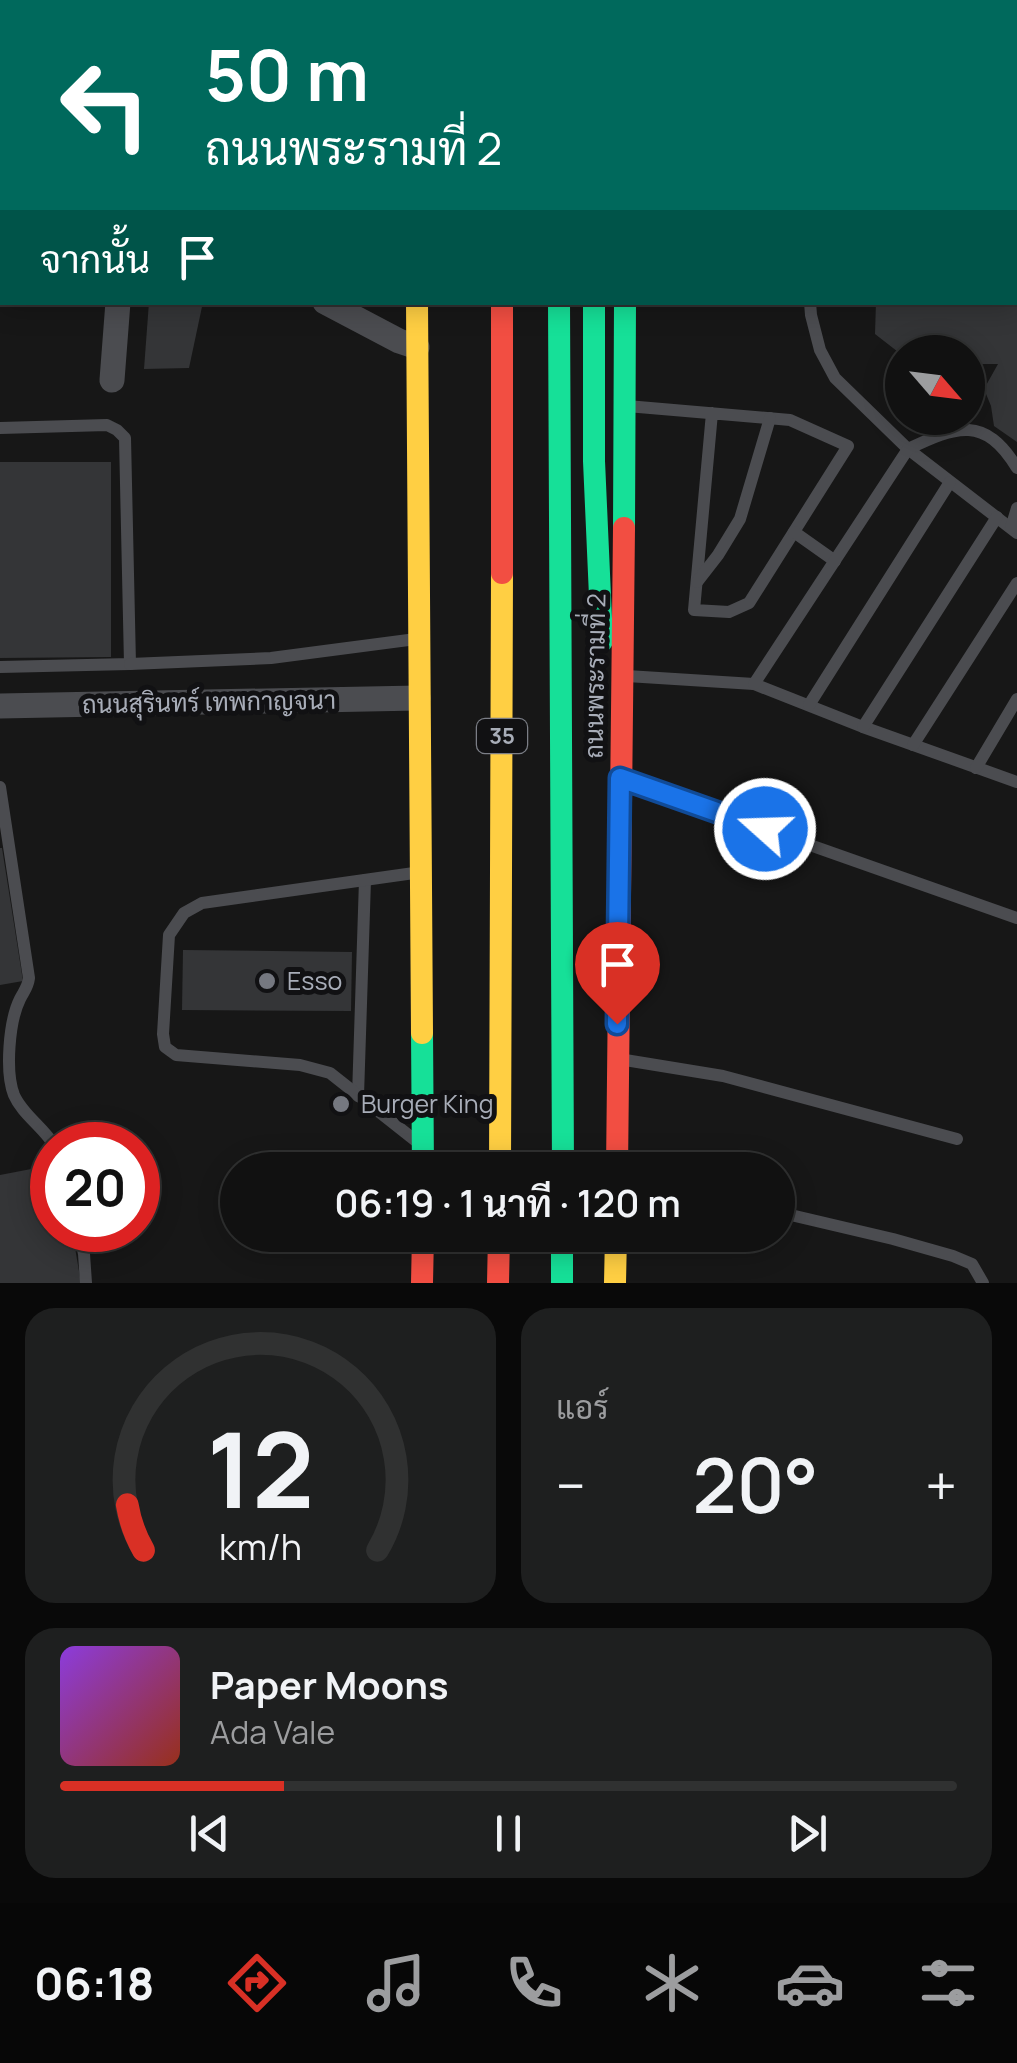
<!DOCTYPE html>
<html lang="th">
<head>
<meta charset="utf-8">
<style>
	:root { --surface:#111; --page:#1e1f1f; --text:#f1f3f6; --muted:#9c9d9f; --line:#303131; --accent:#d93025 }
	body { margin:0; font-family:Manrope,Sarabun,sans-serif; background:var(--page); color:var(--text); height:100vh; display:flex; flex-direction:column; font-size:38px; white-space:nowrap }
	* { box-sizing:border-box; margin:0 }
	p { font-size:32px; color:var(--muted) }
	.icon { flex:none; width:55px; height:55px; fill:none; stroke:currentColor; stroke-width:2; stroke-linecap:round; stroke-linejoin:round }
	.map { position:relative; height:1283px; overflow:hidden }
	.side { display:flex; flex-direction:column; gap:25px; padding:25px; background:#090909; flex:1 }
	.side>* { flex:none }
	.top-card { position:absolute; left:0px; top:0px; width:1018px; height:305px; box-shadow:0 5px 25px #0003,0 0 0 2px var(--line); background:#00695c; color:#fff; overflow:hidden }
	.needle { width:65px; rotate:118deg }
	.controls { position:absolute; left:885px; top:335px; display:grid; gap:20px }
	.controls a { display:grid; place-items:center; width:100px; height:100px; border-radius:50%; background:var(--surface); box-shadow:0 5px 25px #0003,0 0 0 2px var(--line); font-size:50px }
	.speed { position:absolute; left:30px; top:1122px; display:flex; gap:20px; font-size:50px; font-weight:700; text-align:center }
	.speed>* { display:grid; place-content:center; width:130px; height:130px; border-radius:50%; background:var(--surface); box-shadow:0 5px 25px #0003,0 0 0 2px var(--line); line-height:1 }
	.speed .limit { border:15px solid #d22; background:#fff; color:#111 }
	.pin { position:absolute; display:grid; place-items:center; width:85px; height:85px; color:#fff; margin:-102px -42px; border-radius:50% 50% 50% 0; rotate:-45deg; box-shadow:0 0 10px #0007 }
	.pin .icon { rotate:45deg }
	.me { position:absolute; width:110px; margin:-55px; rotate:290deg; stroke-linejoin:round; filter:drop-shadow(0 0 8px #0008) }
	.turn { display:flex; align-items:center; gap:35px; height:210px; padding:0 40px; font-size:45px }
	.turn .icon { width:130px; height:130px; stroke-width:2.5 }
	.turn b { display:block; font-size:70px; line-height:85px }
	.then { display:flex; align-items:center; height:95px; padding:0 40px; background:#0003; gap:20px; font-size:38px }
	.big { font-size:75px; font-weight:600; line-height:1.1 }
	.side .card { flex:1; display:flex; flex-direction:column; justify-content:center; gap:15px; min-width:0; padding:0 35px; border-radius:30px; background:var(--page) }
	.side .dial { align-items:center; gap:0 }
	.dial svg { height:260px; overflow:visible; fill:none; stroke:var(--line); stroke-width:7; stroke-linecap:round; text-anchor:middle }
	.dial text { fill:var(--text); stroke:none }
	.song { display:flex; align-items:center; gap:30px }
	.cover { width:120px; height:120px; border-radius:15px; background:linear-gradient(135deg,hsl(270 70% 55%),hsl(10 70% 35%)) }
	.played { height:10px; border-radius:5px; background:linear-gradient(90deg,var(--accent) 25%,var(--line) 25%) }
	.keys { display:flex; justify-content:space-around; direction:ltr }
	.heat { display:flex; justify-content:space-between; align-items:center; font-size:55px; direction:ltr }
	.side .tiles { flex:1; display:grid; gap:25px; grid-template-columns:1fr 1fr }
	.card:last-child { grid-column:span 2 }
	.trip { position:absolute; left:220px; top:1152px; width:575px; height:100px; border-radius:50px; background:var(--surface); box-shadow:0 5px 25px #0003,0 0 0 2px var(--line); font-weight:600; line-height:100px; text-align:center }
	.menu { display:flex; height:160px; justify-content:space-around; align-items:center; background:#070707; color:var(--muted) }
	.menu .icon { width:70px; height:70px }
	.menu .on { color:var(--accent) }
	.menu b { font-size:45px; color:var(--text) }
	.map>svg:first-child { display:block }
</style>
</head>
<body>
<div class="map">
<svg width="1017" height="1283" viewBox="0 0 1017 1283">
	<rect width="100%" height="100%" fill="#171717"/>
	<g fill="#343537">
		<polygon points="149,302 203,302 189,368 144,369"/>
		<polygon points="876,302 1017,302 1017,442 994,426 991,406 984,389 998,364 968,364 968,352 902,352 902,355 875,334"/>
		<polygon points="0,462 111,462 111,657 0,658"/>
		<polygon points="0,848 2,848 23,981 0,985"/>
		<polygon points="183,950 352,952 351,1011 182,1010"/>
		<polygon points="52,1165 52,1230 72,1230 81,1283 0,1283 0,1175"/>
	</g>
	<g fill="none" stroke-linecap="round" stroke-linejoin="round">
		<g stroke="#4b4c50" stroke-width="12">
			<polyline points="357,0 357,2"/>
			<polyline points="681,2 681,0"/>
			<polyline points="863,2 864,0"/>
			<polyline points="931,2 931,0"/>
			<polyline points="992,2 993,0"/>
			<polyline points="0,40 2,41"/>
			<polyline points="810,302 811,315 820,350 835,378 908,449 1017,533"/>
			<polyline points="627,406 790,420 848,446 749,603 729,612 694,610 712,413"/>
			<polyline points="0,428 107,425 117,430 125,438 130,664 0,667"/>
			<polyline points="1011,528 1017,508"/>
			<polyline points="794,532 835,561"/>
			<polyline points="697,582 718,555 740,519 770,418"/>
			<polyline points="130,664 271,658 416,639"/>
			<polyline points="627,676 754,684 863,727 1017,782"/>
			<path d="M 754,684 L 908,449 C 956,426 985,415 1017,468"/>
			<polyline points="809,705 950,482"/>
			<polyline points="863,727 997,517"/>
			<polyline points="913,745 1017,583"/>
			<polyline points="976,768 1017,699"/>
			<polyline points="628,781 1017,918"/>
			<path d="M 0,787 L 29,978 C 28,987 24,991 20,999 C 9,1021 5,1072 14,1095 C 22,1114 43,1127 54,1145"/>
			<polyline points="619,1059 723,1076 957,1139"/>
			<polyline points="358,1096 365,880"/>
			<polyline points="416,1141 330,1073 300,1065 176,1055 165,1047 163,1034 169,935 184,913 202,903 421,872"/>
			<polyline points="778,1212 893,1239 953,1256 972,1264 983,1283"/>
			<polyline points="79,1230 84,1254 86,1283"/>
		</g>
		<g stroke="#4b4c50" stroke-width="25">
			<polyline points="0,154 2,155"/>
			<polyline points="325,302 399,341 417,347"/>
			<polyline points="112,380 118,302"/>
			<polyline points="0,706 418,698"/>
		</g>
		<g stroke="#16e098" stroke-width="22">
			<polyline points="446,0 446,2"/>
			<polyline points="594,0 594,2"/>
			<polyline points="559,302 563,1170"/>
			<polyline points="594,302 594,461 602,641"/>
			<polyline points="624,528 625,302"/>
			<polyline points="422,1033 423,1170"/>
			<polyline points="562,1235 562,1283"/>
		</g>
		<g stroke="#ffcf43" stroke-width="22">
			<polyline points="627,0 627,2"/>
			<polyline points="417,302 422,1033"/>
			<polyline points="500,1170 502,573"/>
			<polyline points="615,1283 616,1235"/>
		</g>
		<g stroke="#f24e42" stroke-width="22">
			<polyline points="418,0 418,2"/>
			<polyline points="501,0 501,2"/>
			<polyline points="557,0 557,2"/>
			<polyline points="502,302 502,573"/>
			<polyline points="617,1170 624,528"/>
			<polyline points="422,1283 423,1235"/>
			<polyline points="498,1283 499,1235"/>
		</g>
	</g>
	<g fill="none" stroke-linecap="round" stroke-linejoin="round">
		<g stroke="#114b97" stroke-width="25">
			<polyline id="route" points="617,1024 620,778 765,829"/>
		</g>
		<use href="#route" stroke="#1a73e8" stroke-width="18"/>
	</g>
	<g fill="#757880" stroke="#111113" stroke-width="4">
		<circle cx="267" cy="981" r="10"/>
		<circle cx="341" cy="1104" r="10"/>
	</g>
	<g text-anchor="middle" stroke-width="10" stroke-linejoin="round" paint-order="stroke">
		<rect fill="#111113" stroke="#7b7e86" stroke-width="2.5" x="477" y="719" width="50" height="34" rx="8"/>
		<g font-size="22" font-weight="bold" fill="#a8adb8">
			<text x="502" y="744">35</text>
		</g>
		<g font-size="25" fill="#a8adb8" stroke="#111113">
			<text transform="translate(595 676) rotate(-89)" y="9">ถนนพระรามที่ 2</text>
			<text transform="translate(209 702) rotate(-1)" y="9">ถนนสุรินทร์ เทพกาญจนา</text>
		</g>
		<g font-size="25" fill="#a8adb8" stroke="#111113" text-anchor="start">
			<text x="287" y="990">Esso</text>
			<text x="361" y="1113">Burger King</text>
		</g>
	</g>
</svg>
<div class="controls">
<a><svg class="needle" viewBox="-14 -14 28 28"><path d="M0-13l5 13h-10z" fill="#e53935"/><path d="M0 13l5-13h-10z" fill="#9c9d9f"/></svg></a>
</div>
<div class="speed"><div class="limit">20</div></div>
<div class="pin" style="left:617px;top:1024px;background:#d93025"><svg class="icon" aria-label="arrive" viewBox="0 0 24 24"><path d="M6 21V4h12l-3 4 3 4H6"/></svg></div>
<svg class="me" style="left:765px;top:829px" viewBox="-20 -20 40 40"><circle r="17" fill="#1a73e8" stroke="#fff" stroke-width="3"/><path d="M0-11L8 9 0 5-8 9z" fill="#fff"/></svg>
<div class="trip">06:19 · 1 นาที · 120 m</div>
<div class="top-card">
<div class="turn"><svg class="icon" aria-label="left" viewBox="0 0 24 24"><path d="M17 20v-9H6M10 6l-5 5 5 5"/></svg><div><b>50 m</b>ถนนพระรามที่ 2</div></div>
<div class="then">จากนั้น<svg class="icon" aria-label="arrive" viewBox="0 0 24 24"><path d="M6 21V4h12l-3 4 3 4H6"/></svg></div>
</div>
</div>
<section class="side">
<div class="tiles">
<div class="card dial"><svg viewBox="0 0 100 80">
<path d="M14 69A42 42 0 1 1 86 69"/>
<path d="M14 69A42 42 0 0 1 9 55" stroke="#d93025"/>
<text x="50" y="56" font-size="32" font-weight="700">12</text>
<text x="50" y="72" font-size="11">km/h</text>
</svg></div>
<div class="card"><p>แอร์</p>
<div class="heat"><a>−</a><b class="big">20°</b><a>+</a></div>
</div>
<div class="card">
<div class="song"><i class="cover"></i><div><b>Paper Moons</b><p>Ada Vale</p></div></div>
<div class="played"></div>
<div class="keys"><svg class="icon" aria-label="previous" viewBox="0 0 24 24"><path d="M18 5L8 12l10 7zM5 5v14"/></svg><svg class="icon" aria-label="pause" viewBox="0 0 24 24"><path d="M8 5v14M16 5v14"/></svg><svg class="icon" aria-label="next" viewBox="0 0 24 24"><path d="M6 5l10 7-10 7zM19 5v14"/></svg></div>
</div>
</div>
</section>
<nav class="menu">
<b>06:18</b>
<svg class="icon on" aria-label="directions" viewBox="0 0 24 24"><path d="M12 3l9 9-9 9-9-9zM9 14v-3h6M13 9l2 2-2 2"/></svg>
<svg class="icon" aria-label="music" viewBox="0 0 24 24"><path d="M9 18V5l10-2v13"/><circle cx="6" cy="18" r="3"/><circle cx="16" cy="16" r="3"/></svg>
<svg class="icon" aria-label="phone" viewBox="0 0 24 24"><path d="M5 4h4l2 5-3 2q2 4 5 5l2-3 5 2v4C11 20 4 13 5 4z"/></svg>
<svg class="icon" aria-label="climate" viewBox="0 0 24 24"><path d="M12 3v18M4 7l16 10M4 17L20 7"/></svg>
<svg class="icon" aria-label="car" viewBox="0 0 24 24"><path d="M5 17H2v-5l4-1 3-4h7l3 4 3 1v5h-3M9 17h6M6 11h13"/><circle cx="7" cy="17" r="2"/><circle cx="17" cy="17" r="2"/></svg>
<svg class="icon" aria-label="filters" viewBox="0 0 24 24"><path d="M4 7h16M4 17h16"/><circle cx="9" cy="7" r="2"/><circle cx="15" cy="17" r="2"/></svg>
</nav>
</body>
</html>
